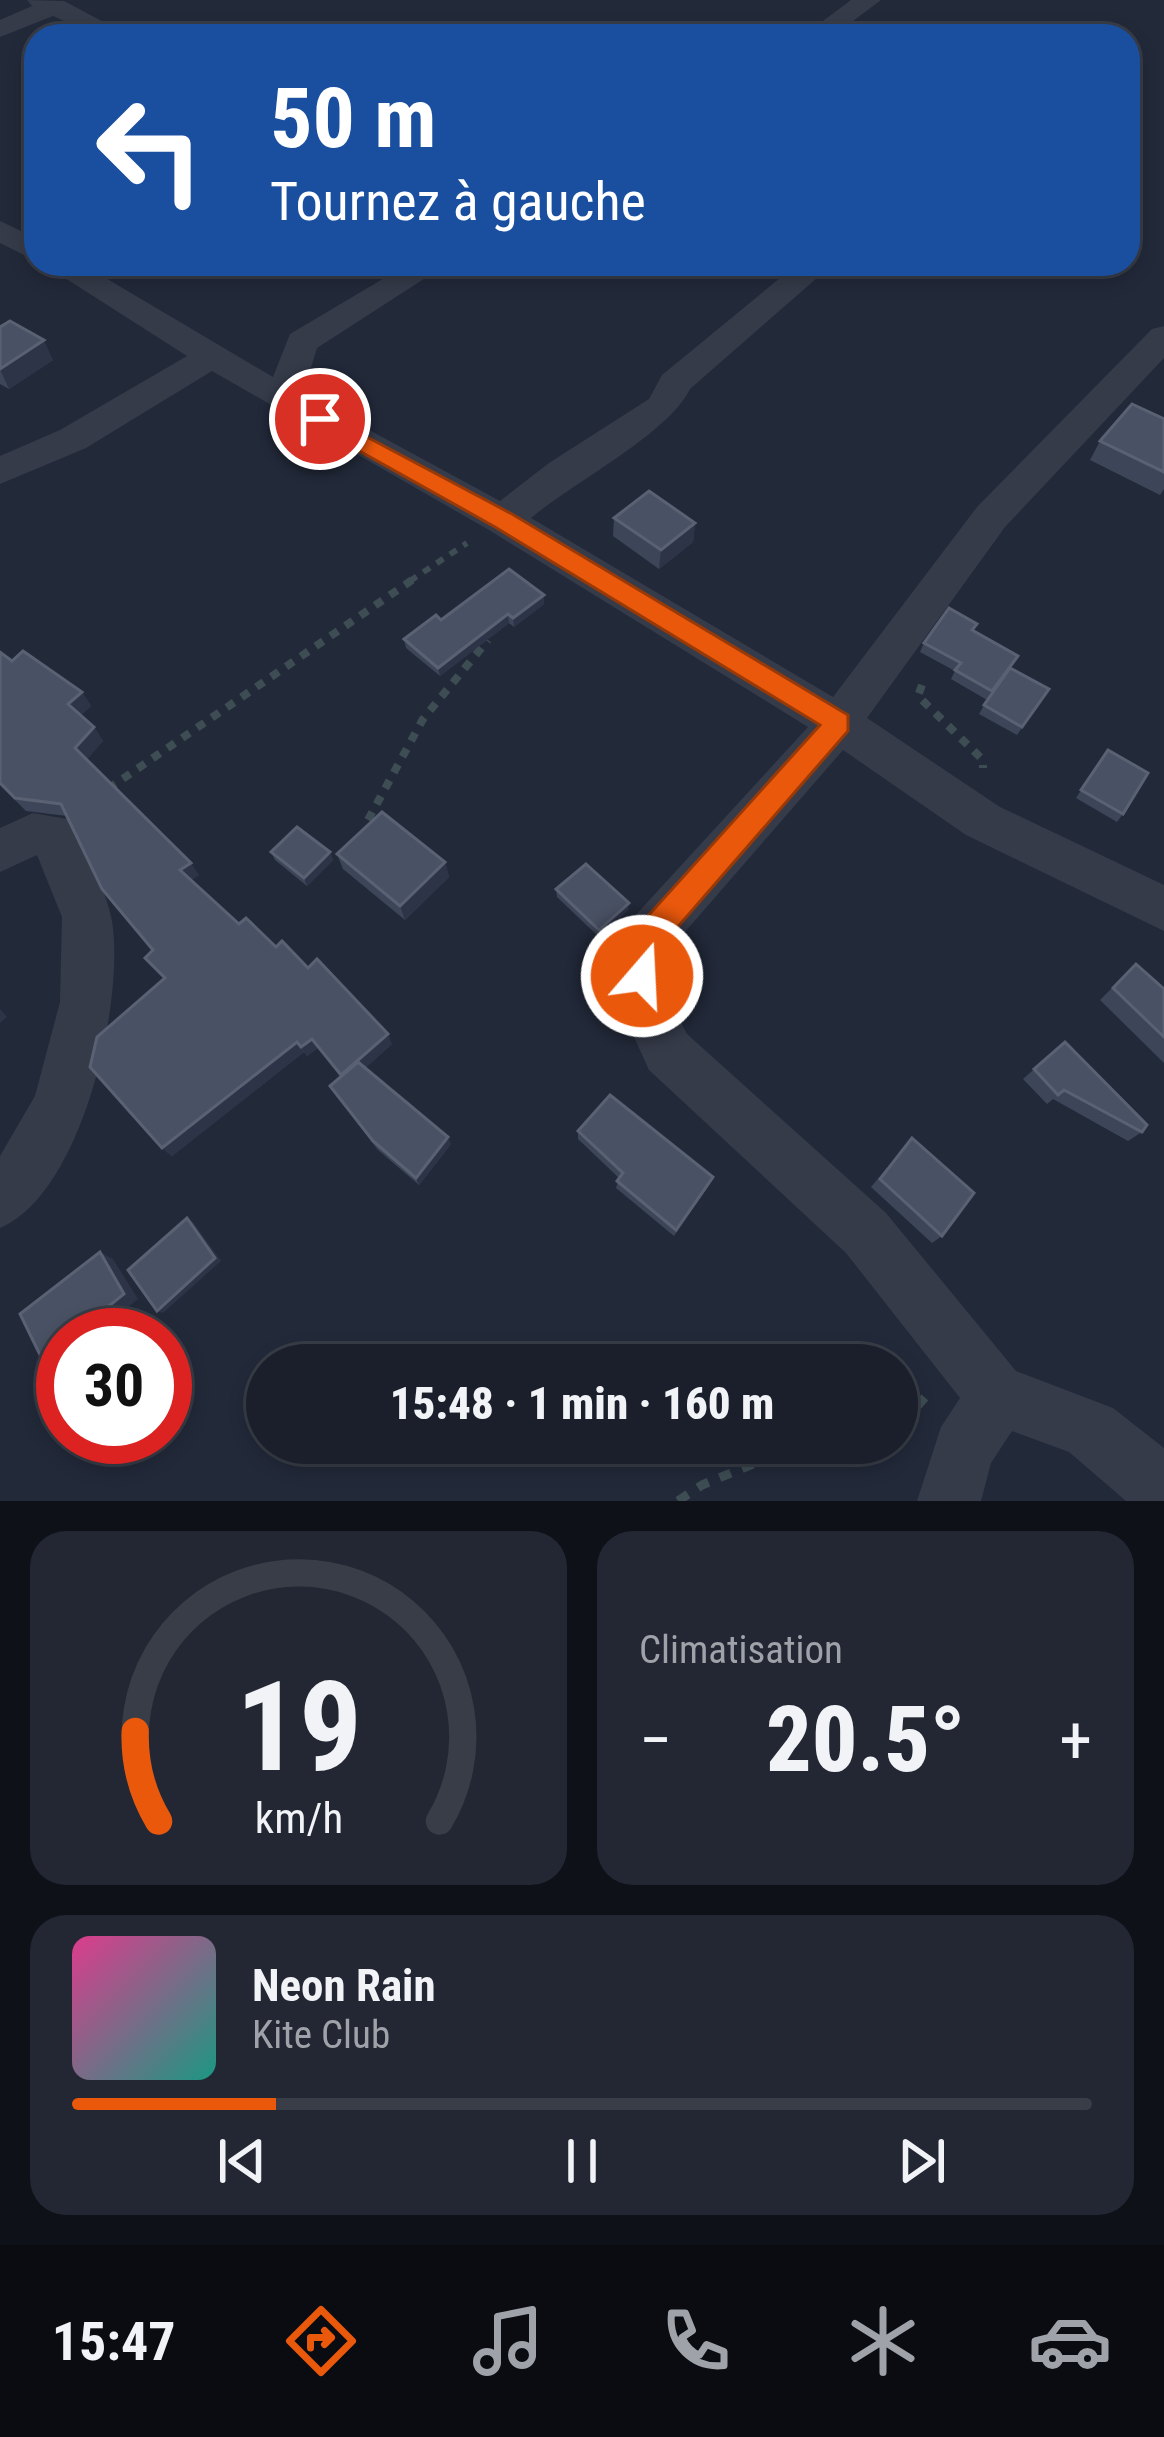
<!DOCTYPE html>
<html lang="fr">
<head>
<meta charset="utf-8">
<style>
	:root { --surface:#1a1f2b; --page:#232733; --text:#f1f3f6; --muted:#9fa2a9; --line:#383d47; --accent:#ea580c }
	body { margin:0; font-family:"Roboto Condensed",sans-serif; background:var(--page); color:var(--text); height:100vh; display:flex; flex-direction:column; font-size:45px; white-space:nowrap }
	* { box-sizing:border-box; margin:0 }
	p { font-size:39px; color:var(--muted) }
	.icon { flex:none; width:66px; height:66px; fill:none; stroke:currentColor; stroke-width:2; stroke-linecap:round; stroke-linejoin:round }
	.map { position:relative; height:1501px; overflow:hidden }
	.details { display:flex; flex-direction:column; gap:30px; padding:30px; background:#0e1118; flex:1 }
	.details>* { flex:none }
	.hud { position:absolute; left:24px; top:24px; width:1116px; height:252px; border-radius:36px; box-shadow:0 6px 18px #0003,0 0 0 3px var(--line); background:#1a4fa0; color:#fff; overflow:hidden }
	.speed { position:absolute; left:36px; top:1308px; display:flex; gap:24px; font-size:60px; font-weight:700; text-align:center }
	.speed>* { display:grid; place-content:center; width:156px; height:156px; border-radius:50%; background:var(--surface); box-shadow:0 6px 18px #0003,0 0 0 3px var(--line); line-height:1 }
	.speed .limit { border:18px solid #d22; background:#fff; color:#111 }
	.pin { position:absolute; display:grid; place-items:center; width:102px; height:102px; color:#fff; margin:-51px; border:6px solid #fff; border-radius:50%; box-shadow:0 3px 12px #0007 }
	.me { position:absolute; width:132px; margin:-66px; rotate:19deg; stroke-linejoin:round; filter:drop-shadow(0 0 9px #0008) }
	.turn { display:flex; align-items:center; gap:42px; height:252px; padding:0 48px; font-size:54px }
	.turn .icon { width:156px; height:156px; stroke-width:2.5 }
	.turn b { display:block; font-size:84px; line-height:102px }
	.big { font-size:90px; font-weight:800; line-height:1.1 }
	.details .card { flex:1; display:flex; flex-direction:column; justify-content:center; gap:18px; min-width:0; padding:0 42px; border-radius:36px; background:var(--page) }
	.details .dial { align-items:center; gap:0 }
	.dial svg { height:312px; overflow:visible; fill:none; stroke:var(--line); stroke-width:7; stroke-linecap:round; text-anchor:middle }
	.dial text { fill:var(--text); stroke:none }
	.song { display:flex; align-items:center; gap:36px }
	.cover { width:144px; height:144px; border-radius:18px; background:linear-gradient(135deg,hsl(330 70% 55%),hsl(170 70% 35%)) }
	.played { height:12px; border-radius:6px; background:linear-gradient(90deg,var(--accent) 20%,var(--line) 20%) }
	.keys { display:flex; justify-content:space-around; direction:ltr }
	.heat { display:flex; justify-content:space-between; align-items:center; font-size:66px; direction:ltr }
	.details .tiles { flex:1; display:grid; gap:30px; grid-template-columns:1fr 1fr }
	.card:last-child { grid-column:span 2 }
	.trip { position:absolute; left:246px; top:1344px; width:672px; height:120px; border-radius:60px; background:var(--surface); box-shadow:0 6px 18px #0003,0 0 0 3px var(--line); font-weight:800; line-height:120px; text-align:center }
	.menu { display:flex; height:192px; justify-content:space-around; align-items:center; background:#0a0c11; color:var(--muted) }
	.menu .icon { width:84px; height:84px }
	.menu .active { color:var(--accent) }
	.menu b { font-size:54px; color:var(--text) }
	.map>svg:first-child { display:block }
</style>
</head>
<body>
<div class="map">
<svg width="1164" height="1501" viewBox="0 0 1164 1501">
	<rect width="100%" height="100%" fill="#222939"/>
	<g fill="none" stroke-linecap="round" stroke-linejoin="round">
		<polyline stroke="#3d4d53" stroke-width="6" stroke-dasharray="8 8" stroke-linecap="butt" points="410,581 467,543"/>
		<g stroke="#3d4d53" stroke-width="8" stroke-dasharray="9 9" stroke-linecap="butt">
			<polyline points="922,685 918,696 983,760 983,768"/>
			<polyline points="108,789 415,578"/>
			<polyline points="368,820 423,719 488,640"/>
		</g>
		<g stroke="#3d4d53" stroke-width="9" stroke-dasharray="12 12" stroke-linecap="butt">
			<polyline points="897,1418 909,1415 928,1394"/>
			<polyline points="678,1501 702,1485 804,1443"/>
		</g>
		<g fill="#363b4a" fill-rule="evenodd">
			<polygon points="27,0 64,1 130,36 96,36 53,16 0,37 0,20 32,6"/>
			<polygon points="851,0 881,0 833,36 803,36"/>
			<polygon points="0,221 36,238 36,261 0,243"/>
			<path d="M 43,264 L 82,264 L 273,377 L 290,334 L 408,264 L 447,264 L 317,348 L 303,394 L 500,501 L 549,463 L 649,399 L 662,375 L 797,264 L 833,264 L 690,389 C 668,434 574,482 531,518 L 833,697 L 977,507 L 1152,329 L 1164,326 L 1164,358 L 1005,527 L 867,718 L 1000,807 L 1164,885 L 1164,931 L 966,835 L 843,750 L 665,955 L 670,1001 L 687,1034 L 886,1213 L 1016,1371 L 1113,1408 L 1164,1448 L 1164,1501 L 1126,1501 L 1069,1452 L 1012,1431 L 991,1463 L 981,1501 L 917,1501 L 941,1427 L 960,1398 L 846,1253 L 649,1070 L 619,1004 L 614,948 L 621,931 L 808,727 L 489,530 L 212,371 L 86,448 L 0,484 L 0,456 L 60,430 L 187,356 Z"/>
			<path d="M 33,813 L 67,819 C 84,851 105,884 112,921 C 125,1002 82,1194 0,1228 L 0,1156 L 35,1096 L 60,1002 L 62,917 L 37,855 L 0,872 L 0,828 Z"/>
		</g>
	</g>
	<g fill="#3d4558">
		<polygon points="0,327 53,360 9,389 0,384"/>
		<polygon points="1164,419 1164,489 1160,495 1090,460 1100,441"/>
		<polygon points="614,518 695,523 693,542 659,569 613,536"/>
		<polygon points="544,595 544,604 514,627 509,623 440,676 406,648 404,639"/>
		<polygon points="977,624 974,631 1011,668 1049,689 1017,735 979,714 987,700 951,679 955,671 920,652 924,643"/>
		<polygon points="0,652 12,661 82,692 91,706 81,715 94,727 103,741 87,759 199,875 191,880 239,924 308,968 392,1044 365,1068 451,1144 419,1185 377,1149 336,1094 341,1077 318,1048 307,1056 304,1052 172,1156 162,1148 164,979 145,958 153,950 67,816 26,811 0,785"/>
		<polygon points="1108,750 1123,814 1117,822 1076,798"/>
		<polygon points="271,852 330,852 333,860 307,886 275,860"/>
		<polygon points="337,854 445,862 449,877 405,920 343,869"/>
		<polygon points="556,889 628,910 599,937 557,897"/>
		<polygon points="1136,964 1164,989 1164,1063 1100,1000"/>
		<polygon points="1065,1042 1142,1132 1128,1141 1053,1099 1047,1104 1023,1079"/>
		<polygon points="578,1131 710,1184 674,1236 616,1188 619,1178 578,1139"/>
		<polygon points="912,1138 942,1236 932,1243 871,1187"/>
	</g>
	<g fill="#2d3447">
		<polygon points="44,340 53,360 9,389 0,369"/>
		<polygon points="695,523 693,542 659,569 661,550"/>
		<polygon points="544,595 544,604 514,627 513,618"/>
		<polygon points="508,614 509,623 440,676 438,668"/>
		<polygon points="82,692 91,706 78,718 68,704"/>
		<polygon points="94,727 103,741 85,762 75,748"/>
		<polygon points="330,852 333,860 307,886 304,878"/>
		<polygon points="445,862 449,877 405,920 400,906"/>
		<polygon points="191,863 199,875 188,882 180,870"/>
		<polygon points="629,903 628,910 599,937 599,930"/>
		<polygon points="0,1009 7,1017 0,1023"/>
		<polygon points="388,1034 392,1044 347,1084 341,1075"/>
		<polygon points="312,1039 318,1048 307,1056 301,1047"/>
		<polygon points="297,1042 304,1052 172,1156 162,1148"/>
		<polygon points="448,1137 451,1144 419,1185 416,1178"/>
		<polygon points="187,1218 193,1222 221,1261 163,1313 157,1311"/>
		<polygon points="100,1252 113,1259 138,1299 93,1335 73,1335"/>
		<polygon points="63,1343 63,1359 58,1363 42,1359"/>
	</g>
	<g fill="#495164" stroke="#5a6173" stroke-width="3">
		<polygon points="10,321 44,340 0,369 0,327"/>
		<polygon points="1132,404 1164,419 1164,472 1100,441"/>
		<polygon points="649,491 695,523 661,550 614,518"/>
		<polygon points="509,569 544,595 513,618 508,614 438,668 404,639 436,615 441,620"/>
		<polygon points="949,608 977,624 972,630 1018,656 992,691 955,670 961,663 924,643"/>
		<polygon points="23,651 82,692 68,704 94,727 75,748 191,863 180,870 239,924 246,918 276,947 282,941 308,968 317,959 388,1034 341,1075 312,1039 301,1047 297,1042 162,1148 90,1067 97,1037 165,978 145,958 153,950 102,889 61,804 15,798 0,783 0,652 12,661"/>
		<polygon points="1010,668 1049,689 1022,727 984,705"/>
		<polygon points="1108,750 1148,773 1123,814 1081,790"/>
		<polygon points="382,812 445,862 400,906 337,854"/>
		<polygon points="297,827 330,852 304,878 271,852"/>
		<polygon points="586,864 629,903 599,930 556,889"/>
		<polygon points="1136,964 1164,989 1164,1037 1113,988"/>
		<polygon points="1065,1042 1147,1125 1142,1132 1064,1090 1058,1095 1034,1069"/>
		<polygon points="358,1062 448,1137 416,1178 373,1141 330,1086"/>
		<polygon points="610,1095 713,1177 676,1230 617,1181 623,1173 578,1131"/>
		<polygon points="912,1138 974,1193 942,1236 880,1179"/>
		<polygon points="187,1218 215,1258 157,1311 128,1270"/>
		<polygon points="100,1252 124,1294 73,1335 63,1335 63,1343 42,1359 20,1314"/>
	</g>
	<polygon fill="#ea580c" stroke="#983908" stroke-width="3" points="320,412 512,514 848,715 848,731 655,953 653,987 642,991 631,987 624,948 628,938 820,725 495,527 313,425 313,414"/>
</svg>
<div class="speed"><div class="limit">30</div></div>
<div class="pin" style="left:320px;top:419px;background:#d93025"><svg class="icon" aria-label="arrive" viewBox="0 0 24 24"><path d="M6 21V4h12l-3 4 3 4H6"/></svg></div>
<svg class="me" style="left:642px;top:976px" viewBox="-20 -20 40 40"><circle r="17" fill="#ea580c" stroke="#fff" stroke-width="3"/><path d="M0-11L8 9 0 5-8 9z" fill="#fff"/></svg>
<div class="trip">15:48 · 1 min · 160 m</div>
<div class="hud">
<div class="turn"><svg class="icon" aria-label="left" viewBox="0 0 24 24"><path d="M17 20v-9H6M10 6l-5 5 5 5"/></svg><div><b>50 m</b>Tournez à gauche</div></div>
</div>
</div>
<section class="details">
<div class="tiles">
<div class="card dial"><svg viewBox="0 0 100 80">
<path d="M14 69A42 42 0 1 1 86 69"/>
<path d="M14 69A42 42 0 0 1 8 46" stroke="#ea580c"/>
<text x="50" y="56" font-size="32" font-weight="700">19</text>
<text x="50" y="72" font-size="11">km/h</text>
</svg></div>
<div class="card"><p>Climatisation</p>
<div class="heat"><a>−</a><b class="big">20.5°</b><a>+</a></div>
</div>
<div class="card">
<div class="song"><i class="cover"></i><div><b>Neon Rain</b><p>Kite Club</p></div></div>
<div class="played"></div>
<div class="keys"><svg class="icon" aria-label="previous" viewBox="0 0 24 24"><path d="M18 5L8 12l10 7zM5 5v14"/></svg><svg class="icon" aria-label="pause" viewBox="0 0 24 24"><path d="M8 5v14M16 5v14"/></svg><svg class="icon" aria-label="next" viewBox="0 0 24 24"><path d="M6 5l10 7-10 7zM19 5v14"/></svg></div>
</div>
</div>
</section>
<nav class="menu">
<b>15:47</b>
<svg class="icon active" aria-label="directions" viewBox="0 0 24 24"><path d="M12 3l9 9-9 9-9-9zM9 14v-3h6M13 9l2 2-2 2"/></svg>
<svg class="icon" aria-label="music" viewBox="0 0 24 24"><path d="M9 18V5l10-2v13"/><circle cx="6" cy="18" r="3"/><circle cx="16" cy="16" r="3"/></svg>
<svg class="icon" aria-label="phone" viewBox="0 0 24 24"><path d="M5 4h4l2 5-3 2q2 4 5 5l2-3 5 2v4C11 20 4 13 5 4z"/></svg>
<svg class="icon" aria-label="climate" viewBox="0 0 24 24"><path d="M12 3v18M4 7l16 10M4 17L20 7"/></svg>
<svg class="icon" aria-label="car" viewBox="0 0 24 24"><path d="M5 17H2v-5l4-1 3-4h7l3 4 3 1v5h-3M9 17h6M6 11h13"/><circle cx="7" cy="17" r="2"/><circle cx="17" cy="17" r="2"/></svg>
</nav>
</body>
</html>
